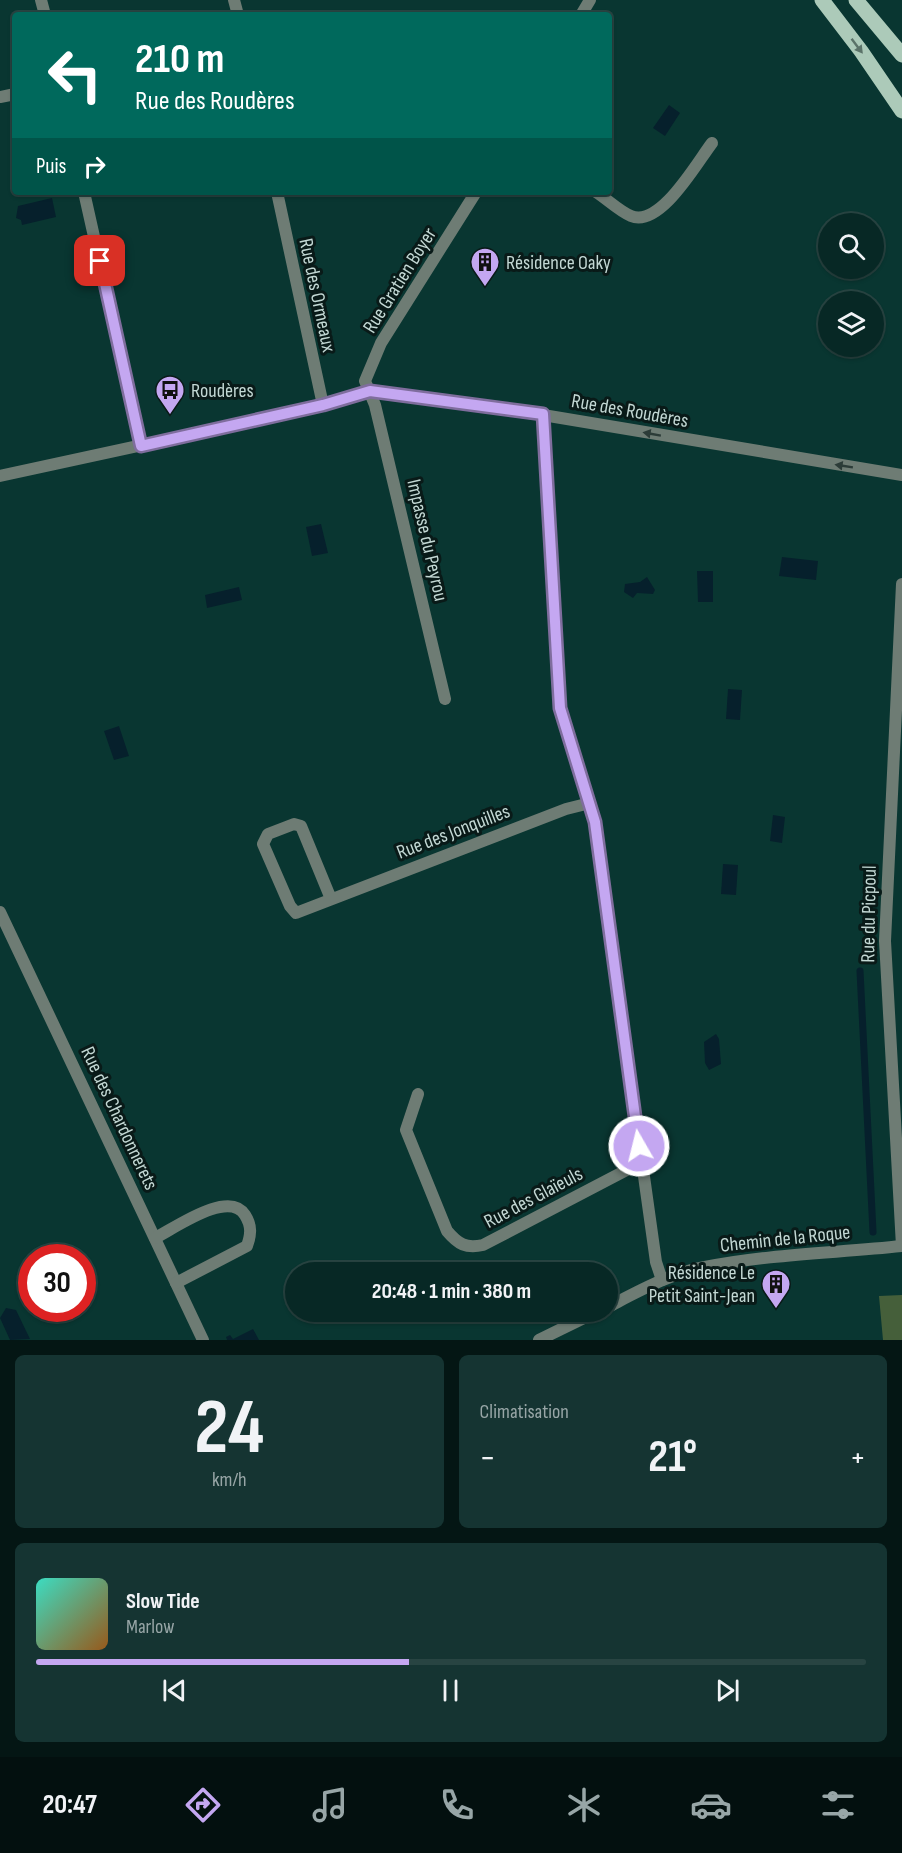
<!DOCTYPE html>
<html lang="fr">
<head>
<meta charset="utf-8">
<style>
	:root { --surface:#072825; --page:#153432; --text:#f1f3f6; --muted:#98a6a7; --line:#284442; --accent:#c4a7f1 }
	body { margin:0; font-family:"Sofia Sans Condensed",sans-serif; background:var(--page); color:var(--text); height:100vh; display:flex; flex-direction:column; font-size:22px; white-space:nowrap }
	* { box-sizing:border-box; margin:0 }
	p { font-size:20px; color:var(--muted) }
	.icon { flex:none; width:33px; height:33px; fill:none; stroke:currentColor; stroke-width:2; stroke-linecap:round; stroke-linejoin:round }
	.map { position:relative; height:1340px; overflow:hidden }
	.panel { display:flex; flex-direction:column; gap:15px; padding:15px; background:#041614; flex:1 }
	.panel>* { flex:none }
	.hud { position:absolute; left:12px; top:12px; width:600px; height:183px; border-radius:6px; box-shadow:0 2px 4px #0004,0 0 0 2px var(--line); background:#00695c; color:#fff; overflow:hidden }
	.tools { position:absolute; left:818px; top:213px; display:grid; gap:12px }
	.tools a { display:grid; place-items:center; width:66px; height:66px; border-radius:50%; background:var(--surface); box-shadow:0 2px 4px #0004,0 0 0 2px var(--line); font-size:30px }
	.speed { position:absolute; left:18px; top:1244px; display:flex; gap:12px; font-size:30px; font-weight:700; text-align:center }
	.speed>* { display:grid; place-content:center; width:78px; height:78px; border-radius:50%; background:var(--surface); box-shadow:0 2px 4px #0004,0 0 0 2px var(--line); line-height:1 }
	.speed .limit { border:9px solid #d22; background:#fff; color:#111 }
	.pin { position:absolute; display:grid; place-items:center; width:51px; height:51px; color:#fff; margin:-26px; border-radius:12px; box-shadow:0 3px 9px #0006 }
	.me { position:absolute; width:66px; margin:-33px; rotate:352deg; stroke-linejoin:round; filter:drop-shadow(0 0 4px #0008) }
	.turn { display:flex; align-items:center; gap:21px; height:126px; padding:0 24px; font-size:27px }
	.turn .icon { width:78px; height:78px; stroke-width:2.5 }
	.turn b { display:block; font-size:42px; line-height:51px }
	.then { display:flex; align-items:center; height:57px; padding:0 24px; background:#0003; gap:12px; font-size:22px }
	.big { font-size:45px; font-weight:700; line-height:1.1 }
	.panel .widget { flex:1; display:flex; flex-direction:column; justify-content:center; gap:9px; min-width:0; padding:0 21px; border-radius:9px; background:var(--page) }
	.panel .dial { align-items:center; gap:0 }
	.dial b { font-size:78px; line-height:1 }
	.song { display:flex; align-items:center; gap:18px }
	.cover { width:72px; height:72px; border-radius:9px; background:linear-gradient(135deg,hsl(170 70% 55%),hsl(30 70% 35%)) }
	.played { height:6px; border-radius:3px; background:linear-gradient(90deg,var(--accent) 45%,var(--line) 45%) }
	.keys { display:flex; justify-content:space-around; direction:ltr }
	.heat { display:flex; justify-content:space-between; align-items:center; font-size:33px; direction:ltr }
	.panel .tiles { flex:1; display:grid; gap:15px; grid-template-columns:1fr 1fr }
	.widget:last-child { grid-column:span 2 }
	.trip { position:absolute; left:285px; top:1262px; width:333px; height:60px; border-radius:30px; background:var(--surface); box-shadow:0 2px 4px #0004,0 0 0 2px var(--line); font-weight:700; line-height:60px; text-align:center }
	.menu { display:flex; height:96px; justify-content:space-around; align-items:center; background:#03100f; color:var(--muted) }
	.menu .icon { width:42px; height:42px }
	.menu .active { color:var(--accent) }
	.menu b { font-size:27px; color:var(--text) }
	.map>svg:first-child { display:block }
</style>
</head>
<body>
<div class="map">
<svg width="902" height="1340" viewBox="0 0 902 1340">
	<rect width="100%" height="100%" fill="#093631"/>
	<polygon fill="#455f3a" points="902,1295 902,1340 883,1340 879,1296"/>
	<g fill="#06202c">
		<polygon points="669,105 680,113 665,136 653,128"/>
		<polygon points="52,198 56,217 22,225 21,220 16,218 18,206"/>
		<polygon points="321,524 328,553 312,556 306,527"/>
		<polygon points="782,557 818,561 816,580 779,576"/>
		<polygon points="697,571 713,571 713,602 698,602"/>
		<polygon points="647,577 655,590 653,594 637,593 633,598 624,592 625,584 640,582"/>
		<polygon points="239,587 242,600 207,608 205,595"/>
		<polygon points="728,689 742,690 740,720 726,719"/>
		<polygon points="119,726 129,756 114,760 104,731"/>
		<polygon points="773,815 785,817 782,843 770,841"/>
		<polygon points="723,864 738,865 736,895 721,894"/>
		<polygon points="716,1034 719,1039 721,1064 709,1070 705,1063 704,1042"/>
		<polygon points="6,1308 16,1310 30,1339 10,1340 0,1318"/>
		<polygon points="253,1329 259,1340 227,1340 226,1337 230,1335 233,1339"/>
	</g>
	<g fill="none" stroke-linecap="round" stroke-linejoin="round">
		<polyline stroke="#06202c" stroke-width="7" points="860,971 873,1232"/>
		<g stroke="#6e7c74" stroke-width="12">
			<polyline points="41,0 45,15"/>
			<polyline points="234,0 238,15"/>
			<polyline points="581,15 590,0"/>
			<polyline points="0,97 15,94"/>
			<polyline points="84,192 141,446"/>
			<polyline points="277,192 323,405"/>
			<path d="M 596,192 C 607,199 619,211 631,216 C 660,228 696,164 712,143"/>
			<polyline points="543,415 560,708 595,822 642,1162 656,1262 662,1280"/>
			<polyline points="0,476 290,413 370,391 543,415 902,475"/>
			<polyline points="445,699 375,405 365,381 381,343 476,192"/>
			<polyline points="331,899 301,826 294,824 268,834 263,844 290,906 296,913 566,809 590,803"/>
			<polyline points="0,912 203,1340"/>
			<path d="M 418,1094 L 406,1130 L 447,1231 C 458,1244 466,1249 483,1245 L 642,1162"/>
			<path d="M 155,1238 C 175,1228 229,1189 245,1215 C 252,1226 251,1235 247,1246 L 176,1283"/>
			<polyline points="902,1246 885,941 902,584"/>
			<path d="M 608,1307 C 639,1291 671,1273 705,1267 C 770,1254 837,1253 902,1246"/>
			<polyline points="539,1340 598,1311"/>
		</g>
		<g stroke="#accab9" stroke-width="15">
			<polyline points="822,0 861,51 902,111"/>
			<polyline points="856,0 902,55"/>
		</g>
	</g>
	<defs><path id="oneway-solid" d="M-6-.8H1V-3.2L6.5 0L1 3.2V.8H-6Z" transform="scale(1.5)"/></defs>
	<use fill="#5a7268" href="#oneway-solid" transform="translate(857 46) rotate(53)"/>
	<g fill="#2c3c38">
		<use href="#oneway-solid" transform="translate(652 434) rotate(-170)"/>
		<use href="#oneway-solid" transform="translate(844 466) rotate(-171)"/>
	</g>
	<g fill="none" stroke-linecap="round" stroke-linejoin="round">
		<g stroke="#7f6d9d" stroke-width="15">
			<polyline id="route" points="100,261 141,446 323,405 370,391 543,414 560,708 595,822 639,1146"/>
		</g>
		<use href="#route" stroke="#c4a7f1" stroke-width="10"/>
	</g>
	<defs>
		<g id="building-pin" transform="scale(1.5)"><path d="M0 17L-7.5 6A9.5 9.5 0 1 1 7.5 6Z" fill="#c4a7f1" stroke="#091a18"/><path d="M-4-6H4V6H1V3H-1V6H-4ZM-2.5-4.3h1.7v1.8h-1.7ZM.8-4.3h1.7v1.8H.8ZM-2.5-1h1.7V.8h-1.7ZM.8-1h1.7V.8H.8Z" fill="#111"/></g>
		<g id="bus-pin" transform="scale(1.5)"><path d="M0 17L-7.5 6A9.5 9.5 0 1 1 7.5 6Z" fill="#c4a7f1" stroke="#091a18"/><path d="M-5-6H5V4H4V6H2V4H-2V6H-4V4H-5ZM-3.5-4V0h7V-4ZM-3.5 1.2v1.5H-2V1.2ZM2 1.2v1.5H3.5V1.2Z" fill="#111"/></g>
	</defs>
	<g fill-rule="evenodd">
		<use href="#building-pin" x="485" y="262"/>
		<use href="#bus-pin" x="170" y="390"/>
		<use href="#building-pin" x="776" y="1284"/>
	</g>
	<g text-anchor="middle" stroke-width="6" stroke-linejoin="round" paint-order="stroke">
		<g font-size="20" fill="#c3d8d4" stroke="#091a18" text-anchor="start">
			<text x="506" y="269">Résidence Oaky</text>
			<text x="191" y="397">Roudères</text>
			<text x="755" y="1279" text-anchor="end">Résidence Le<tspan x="755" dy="23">Petit Saint-Jean</tspan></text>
		</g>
		<g font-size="20" fill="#c3d8d4" stroke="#091a18">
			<text transform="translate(399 280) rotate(-58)" y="7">Rue Gratien Boyer</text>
			<text transform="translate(318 295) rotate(78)" y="7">Rue des Ormeaux</text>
			<text transform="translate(630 410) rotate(10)" y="7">Rue des Roudères</text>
			<text transform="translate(428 540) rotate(77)" y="7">Impasse du Peyrou</text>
			<text transform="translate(453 831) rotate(-21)" y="7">Rue des Jonquilles</text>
			<text transform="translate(868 914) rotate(-89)" y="7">Rue du Picpoul</text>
			<text transform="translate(120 1118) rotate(65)" y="7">Rue des Chardonnerets</text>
			<text transform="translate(533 1197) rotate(-28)" y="7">Rue des Glaïeuls</text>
			<text transform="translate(785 1238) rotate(-6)" y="7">Chemin de la Roque</text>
		</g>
	</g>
</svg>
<div class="tools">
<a><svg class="icon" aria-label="search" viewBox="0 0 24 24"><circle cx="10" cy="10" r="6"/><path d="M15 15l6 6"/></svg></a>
<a><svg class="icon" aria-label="layers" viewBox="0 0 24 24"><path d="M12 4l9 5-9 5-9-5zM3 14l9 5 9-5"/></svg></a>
</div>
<div class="speed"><div class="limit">30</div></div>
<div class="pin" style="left:100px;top:261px;background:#d93025"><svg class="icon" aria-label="arrive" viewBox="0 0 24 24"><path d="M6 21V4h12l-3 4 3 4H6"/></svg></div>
<svg class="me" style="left:639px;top:1146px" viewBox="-20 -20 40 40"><circle r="17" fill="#c4a7f1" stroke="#fff" stroke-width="3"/><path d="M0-11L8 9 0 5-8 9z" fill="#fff"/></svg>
<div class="trip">20:48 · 1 min · 380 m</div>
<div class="hud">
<div class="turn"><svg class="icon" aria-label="left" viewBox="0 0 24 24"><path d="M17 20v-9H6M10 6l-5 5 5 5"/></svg><div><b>210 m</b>Rue des Roudères</div></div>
<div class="then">Puis<svg class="icon" aria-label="right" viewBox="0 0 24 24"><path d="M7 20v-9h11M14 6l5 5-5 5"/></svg></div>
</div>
</div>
<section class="panel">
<div class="tiles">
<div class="widget dial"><b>24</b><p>km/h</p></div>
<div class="widget"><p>Climatisation</p>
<div class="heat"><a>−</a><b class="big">21°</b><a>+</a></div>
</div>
<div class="widget">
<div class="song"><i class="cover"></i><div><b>Slow Tide</b><p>Marlow</p></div></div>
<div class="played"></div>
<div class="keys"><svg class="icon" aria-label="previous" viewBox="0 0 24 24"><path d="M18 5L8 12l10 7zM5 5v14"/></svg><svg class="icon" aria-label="pause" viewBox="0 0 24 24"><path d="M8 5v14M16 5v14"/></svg><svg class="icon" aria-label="next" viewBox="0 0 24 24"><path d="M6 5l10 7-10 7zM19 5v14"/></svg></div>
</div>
</div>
</section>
<nav class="menu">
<b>20:47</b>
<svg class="icon active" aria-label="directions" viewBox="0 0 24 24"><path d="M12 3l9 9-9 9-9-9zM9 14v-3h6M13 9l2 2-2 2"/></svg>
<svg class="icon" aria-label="music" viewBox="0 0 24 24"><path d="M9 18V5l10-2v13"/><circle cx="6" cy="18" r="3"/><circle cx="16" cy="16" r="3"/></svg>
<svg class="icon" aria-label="phone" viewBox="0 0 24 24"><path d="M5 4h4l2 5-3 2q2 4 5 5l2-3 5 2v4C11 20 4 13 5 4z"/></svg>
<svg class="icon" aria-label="climate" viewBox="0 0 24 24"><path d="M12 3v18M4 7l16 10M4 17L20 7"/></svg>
<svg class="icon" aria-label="car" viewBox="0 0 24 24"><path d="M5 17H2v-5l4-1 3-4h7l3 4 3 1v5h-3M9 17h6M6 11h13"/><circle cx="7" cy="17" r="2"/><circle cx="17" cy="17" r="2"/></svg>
<svg class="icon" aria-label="filters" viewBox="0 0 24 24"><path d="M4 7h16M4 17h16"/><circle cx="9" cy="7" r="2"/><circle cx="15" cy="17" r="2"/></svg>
</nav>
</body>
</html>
